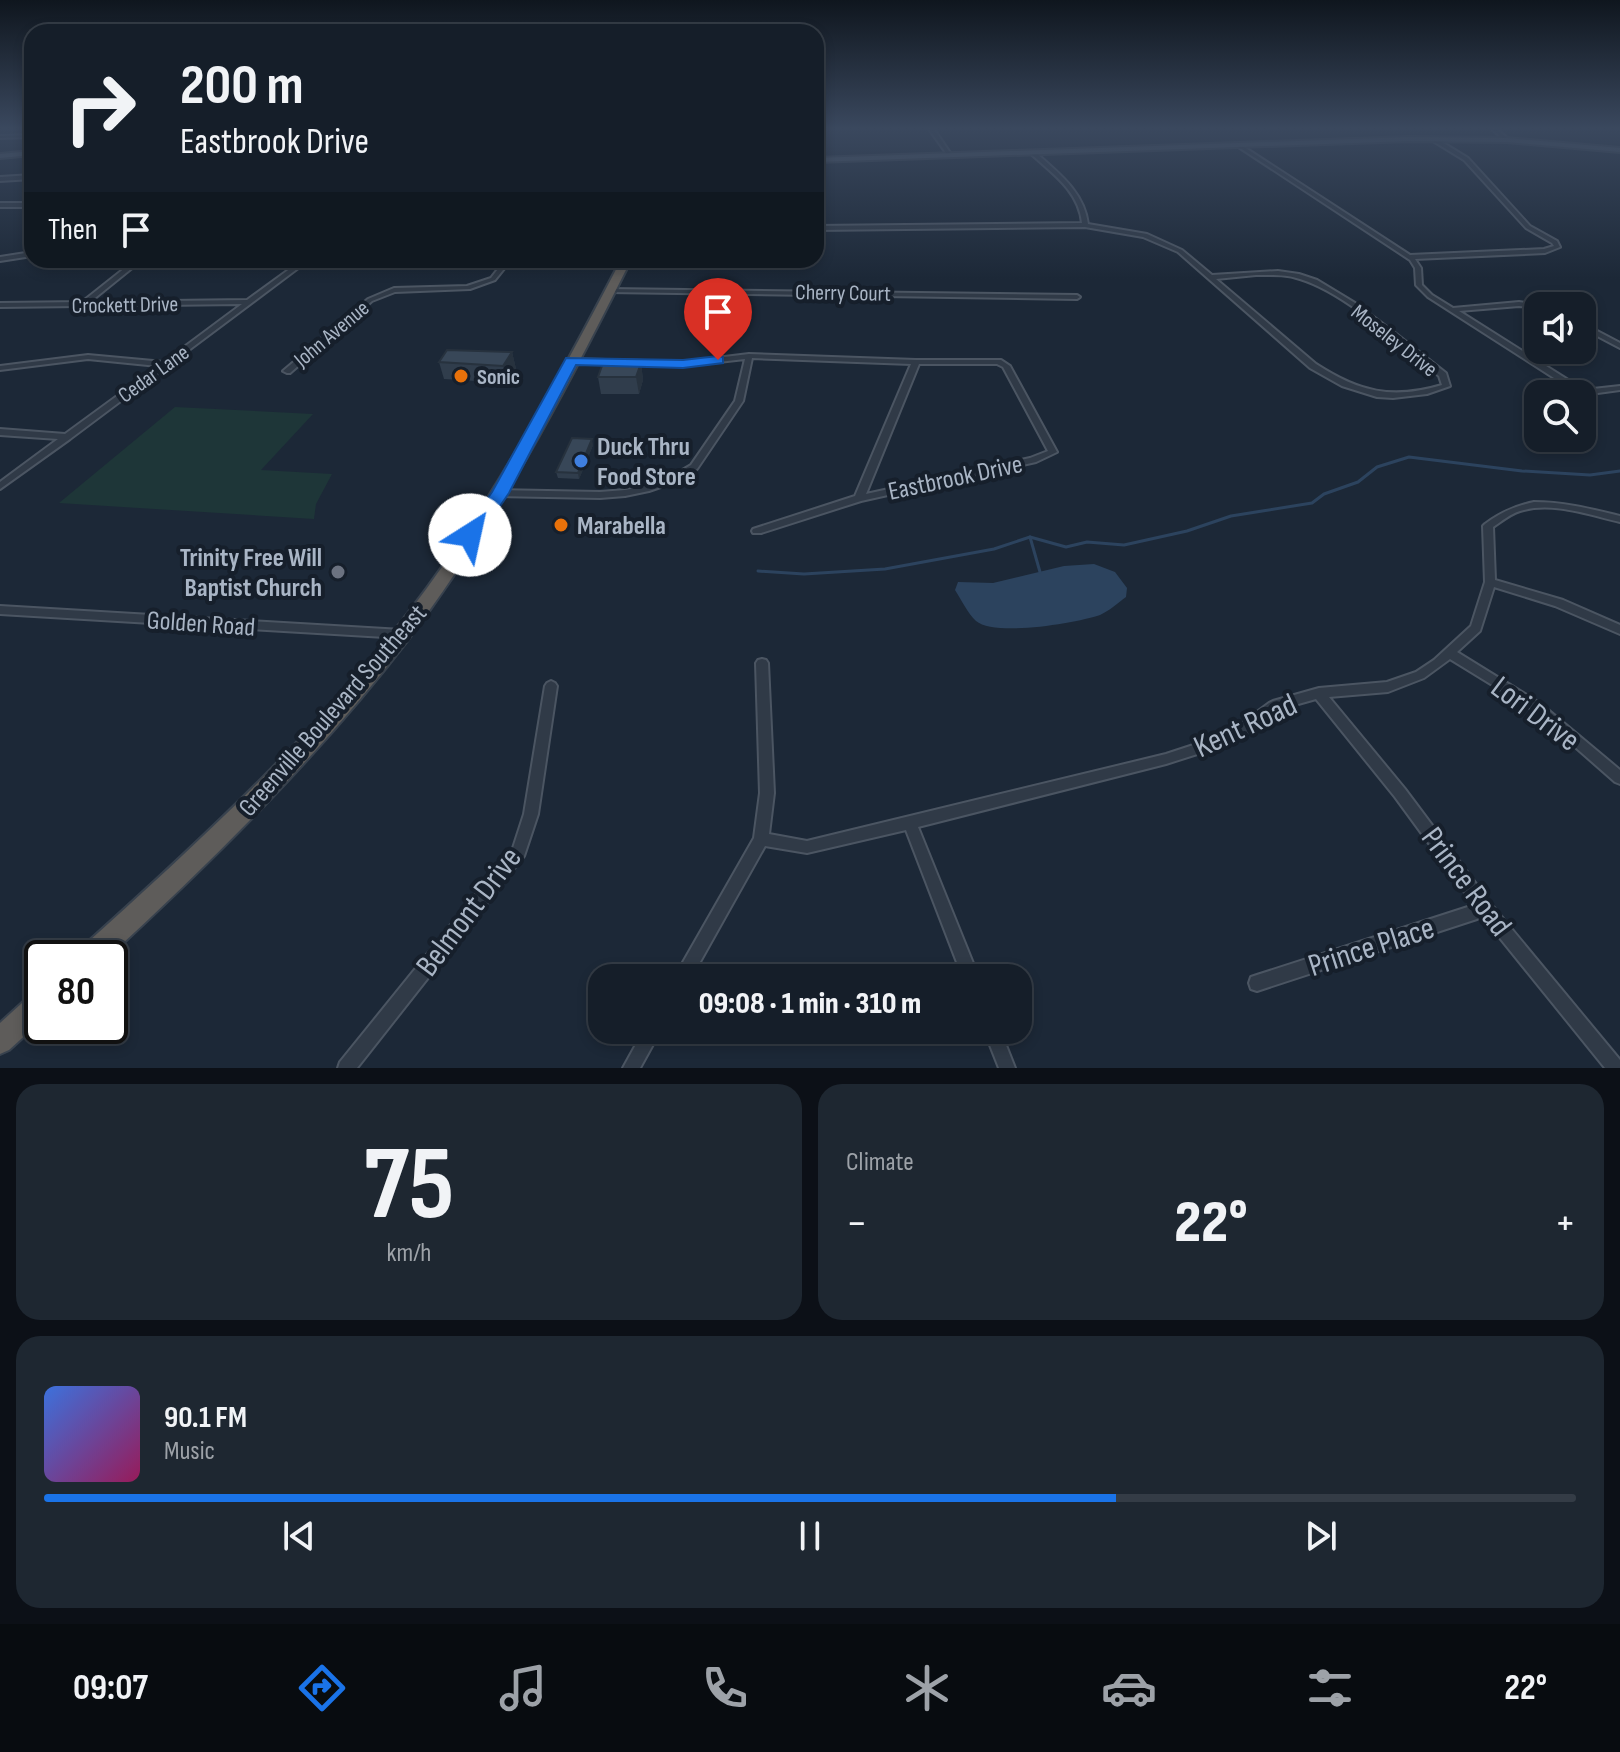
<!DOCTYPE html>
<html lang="en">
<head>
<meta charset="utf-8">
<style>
	:root { --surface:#151e29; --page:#1e2731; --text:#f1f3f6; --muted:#9da2a8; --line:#343c46; --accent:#1a73e8 }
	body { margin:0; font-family:"Sofia Sans Condensed",sans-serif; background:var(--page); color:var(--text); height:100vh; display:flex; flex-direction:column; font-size:30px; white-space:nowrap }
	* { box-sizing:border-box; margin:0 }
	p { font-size:26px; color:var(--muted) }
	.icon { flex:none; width:44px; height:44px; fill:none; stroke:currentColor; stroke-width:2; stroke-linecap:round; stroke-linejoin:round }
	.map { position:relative; height:1068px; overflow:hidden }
	.side { display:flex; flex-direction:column; gap:16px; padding:16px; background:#0c1017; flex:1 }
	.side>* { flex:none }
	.guide { position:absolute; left:24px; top:24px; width:800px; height:244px; border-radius:24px; box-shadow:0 4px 12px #0003,0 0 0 2px var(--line); background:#151e29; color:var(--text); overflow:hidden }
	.controls { position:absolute; left:1524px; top:292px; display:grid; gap:16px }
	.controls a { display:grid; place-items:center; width:72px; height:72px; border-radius:16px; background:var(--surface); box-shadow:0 4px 12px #0003,0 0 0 2px var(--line); font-size:40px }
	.speed { position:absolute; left:24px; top:940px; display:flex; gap:16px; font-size:40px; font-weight:700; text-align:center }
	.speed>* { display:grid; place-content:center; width:104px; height:104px; border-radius:50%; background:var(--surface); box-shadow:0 4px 12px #0003,0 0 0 2px var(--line); line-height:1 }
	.speed .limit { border:4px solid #111; border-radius:12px; background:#fff; color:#111 }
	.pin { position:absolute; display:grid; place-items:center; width:68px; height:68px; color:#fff; margin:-82px -34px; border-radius:50% 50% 50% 0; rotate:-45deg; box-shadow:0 0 8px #0007 }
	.pin .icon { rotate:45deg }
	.me { position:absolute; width:88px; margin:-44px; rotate:35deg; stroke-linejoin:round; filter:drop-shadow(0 0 6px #0008) }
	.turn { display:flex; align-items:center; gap:28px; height:168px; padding:0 24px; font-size:36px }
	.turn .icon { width:104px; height:104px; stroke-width:2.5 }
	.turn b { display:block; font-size:56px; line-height:68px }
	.then { display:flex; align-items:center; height:76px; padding:0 24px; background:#0003; gap:16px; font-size:30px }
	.big { font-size:60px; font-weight:800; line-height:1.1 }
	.side .card { flex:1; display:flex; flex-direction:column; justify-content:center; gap:12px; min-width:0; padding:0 28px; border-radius:24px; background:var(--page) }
	.side .dial { align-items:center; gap:0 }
	.dial b { font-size:104px; line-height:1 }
	.song { display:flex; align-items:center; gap:24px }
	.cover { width:96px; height:96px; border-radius:12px; background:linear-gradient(135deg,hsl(220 70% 55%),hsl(330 70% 35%)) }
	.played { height:8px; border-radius:4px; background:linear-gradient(90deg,var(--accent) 70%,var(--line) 70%) }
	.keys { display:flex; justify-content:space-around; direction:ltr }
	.heat { display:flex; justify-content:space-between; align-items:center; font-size:44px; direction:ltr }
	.side .tiles { flex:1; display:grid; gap:16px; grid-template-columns:1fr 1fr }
	.card:last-child { grid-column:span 2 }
	.trip { position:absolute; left:588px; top:964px; width:444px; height:80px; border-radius:24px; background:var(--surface); box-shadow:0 4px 12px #0003,0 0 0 2px var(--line); font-weight:800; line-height:80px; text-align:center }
	.menu { display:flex; height:128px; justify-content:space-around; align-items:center; background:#080c10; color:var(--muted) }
	.menu .icon { width:56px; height:56px }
	.menu .active { color:var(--accent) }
	.menu b { font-size:36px; color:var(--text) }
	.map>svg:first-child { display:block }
</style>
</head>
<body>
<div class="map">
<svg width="1620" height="1068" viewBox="0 0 1620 1068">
	<rect width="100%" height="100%" fill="#1c2837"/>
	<polygon fill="#1e3638" points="175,407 313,414 261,470 332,474 316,504 314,519 59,503"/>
	<path fill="#2c435e" d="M 1094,564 L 1115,572 L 1127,588 L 1126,597 C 1118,603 1109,611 1100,615 C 1077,623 995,637 976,621 C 968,614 961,599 955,590 L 958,582 L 993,583 L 1064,566 Z"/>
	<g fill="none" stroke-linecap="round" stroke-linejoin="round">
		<g stroke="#2c435e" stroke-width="3">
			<polyline points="1030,537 1040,572"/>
			<polyline points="758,571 804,574 885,569 994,549 1030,537 1066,547 1087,542 1124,545 1187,531 1231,516 1312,503 1324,494 1358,482 1377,467 1409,457 1522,471 1590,475 1620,471"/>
		</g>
		<g stroke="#4b5562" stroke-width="4">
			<g id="minor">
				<polygon points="929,129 934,129 953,157 949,157"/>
				<polygon points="1492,129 1497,129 1509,140 1505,141"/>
				<polygon points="32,135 32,137 0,138 0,136"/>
				<polygon points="1433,139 1437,139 1468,158 1530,226 1557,241 1560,247 1545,253 1415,259 1421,268 1422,285 1432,295 1453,308 1519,302 1541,305 1543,306 1538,306 1538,308 1519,306 1459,311 1584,390 1620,386 1620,390 1583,395 1579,394 1428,297 1416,285 1415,268 1410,260 1234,144 1238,143 1410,255 1544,249 1554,246 1552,243 1526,228 1464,160 1433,141"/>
				<path d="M 1030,151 L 1034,151 C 1057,172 1084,191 1088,224 L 1147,234 L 1182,250 L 1212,275 L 1278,271 L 1299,274 L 1317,280 L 1355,303 L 1395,333 L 1446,373 L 1450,386 L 1427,394 L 1393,398 L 1377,397 L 1342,386 L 1310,368 L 1178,252 L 1143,237 L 1085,227 L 816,230 L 816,226 L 1082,223 C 1079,191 1052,173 1030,153 ZM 1256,275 C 1271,275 1286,274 1300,279 C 1346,293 1401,345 1439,376 L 1442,385 C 1392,400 1359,392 1316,364 L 1216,279 Z"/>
				<polygon points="32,175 32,179 0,181 0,177"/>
				<rect x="0" y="203" width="32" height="4"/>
				<polygon points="32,252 32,256 0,261 0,257"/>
				<polygon points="135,260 142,260 90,302 247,300 302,260 309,260 70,439 0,489 0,482 58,439 0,435 0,429 65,434 158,366 88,359 0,370 0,366 88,355 164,362 242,304 0,307 0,303 82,302"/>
				<polygon points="505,260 511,260 495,280 470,289 395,292 372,301 290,373 287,373 283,371 368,299 394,288 467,286 491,278"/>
				<polygon points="609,289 1077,295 1080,297 1077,299 607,292 606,291"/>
				<polygon points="1582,323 1620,343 1620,348 1582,328"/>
				<path d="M 749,354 L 916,360 L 1001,360 L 1010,366 L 1057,452 L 1036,462 L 861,501 L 761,533 L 753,533 L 752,531 L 753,529 L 855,496 L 911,364 L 752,358 L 743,401 L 697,469 L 675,482 L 649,491 L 625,496 L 600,498 L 500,496 L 495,493 L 500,490 L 600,492 L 625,490 L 647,486 L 669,478 L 691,465 L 735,401 L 745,359 L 683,366 L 571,363 L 567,361 L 568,359 L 683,362 ZM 919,364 L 997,364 L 1003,367 L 1048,451 L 1030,458 L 866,494 Z"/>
				<path d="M 1534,502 C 1564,502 1591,509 1620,516 L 1620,522 C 1589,515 1552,501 1520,511 C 1510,514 1502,521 1493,527 L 1495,580 L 1563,600 L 1620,625 L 1620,634 L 1555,606 L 1494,587 L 1480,631 L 1457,652 L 1541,704 L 1620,770 L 1620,784 L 1615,782 L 1533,710 L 1450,659 L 1424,678 L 1388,692 L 1329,697 L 1405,789 L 1491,904 L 1620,1060 L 1620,1068 L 1605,1068 L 1483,917 L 1257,991 L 1251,989 L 1249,983 L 1251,977 L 1257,975 L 1474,905 L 1395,797 L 1316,699 L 1277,710 L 1235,742 L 1166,764 L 918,827 L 979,978 L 963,978 L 906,830 L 807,853 L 765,846 L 691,978 L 674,978 L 754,838 L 760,793 L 756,663 L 758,660 L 762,659 L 766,660 L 768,663 L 774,793 L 769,834 L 807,841 L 1166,754 L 1227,734 L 1269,703 L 1273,701 L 1319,688 L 1387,682 L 1416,672 L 1434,660 L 1471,626 L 1485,582 L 1483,526 L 1485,524 C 1501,512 1515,506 1534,502 Z"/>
				<polygon points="0,606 402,630 406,631 408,634 406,637 402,638 0,614"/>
				<polygon points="551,681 555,683 557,686 538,814 524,856 357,1068 338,1068 340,1062 513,848 524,814 545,686 547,683"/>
				<polygon points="644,1030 661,1030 640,1068 623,1068"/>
				<polygon points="984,1030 1000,1030 1015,1068 999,1068"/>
			</g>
		</g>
		<g stroke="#394350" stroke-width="4">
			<g id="primary">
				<polygon points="1409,137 1507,138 1620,148 1620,152 1507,142 1409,141 816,162 816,158"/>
				<polygon points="32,151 32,155 0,158 0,154"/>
			</g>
		</g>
		<g stroke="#38424e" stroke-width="4">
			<g id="trunk">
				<path d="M 621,260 L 631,260 C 565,392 496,523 407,641 C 318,757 214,859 107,958 L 77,958 L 80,949 C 205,837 328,723 427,588 C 502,485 562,373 621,260 Z"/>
				<polygon points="42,989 42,1020 9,1050 0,1054 0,1023 33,993"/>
			</g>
		</g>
		<use href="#minor" fill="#303a47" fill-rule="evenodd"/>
		<use href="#primary" fill="#4d5968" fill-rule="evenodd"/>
		<use href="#trunk" fill="#5e5c5a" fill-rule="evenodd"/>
	</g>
	<g fill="#303d4c">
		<polygon points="512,352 516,369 508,383 444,379 439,362"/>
		<polygon points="641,363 643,380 639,394 601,394 598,377"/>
		<polygon points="593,445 579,479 558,478 556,472"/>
	</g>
	<g fill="#27323e">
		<polygon points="512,352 516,369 508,383 503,366"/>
		<polygon points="641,363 643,380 639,394 636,377"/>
		<polygon points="592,439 593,445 579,479 578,473"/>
	</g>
	<g fill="#384758" stroke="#27323e" stroke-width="2">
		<polygon points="447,350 512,352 503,366 439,362"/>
		<polygon points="603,363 641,363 636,377 598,377"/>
		<polygon points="572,438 592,439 578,473 556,472"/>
	</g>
	<linearGradient id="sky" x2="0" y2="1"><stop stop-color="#0f161e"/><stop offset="0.46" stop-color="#3a485e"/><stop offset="1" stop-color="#3a485e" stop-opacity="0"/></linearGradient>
	<rect width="1620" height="279" fill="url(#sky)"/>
	<polygon fill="#1a73e8" stroke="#114b97" stroke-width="2" points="718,356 723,357 723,363 683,368 576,365 509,493 477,540 464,540 461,535 492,492 566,358 683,360"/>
	<g fill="#e8710a" stroke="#161f2b" stroke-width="3">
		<circle cx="461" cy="376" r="8"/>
		<circle cx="561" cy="525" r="8"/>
	</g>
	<circle fill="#3f7fe0" stroke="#161f2b" stroke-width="3" cx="581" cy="461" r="8"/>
	<circle fill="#6b7280" stroke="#161f2b" stroke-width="3" cx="338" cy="572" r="8"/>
	<g text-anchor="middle" stroke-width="8" stroke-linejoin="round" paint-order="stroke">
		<g font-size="22" fill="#a9b5c5" stroke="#161f2b">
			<text transform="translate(843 292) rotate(1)" y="8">Cherry Court</text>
			<text transform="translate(125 304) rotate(-1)" y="8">Crockett Drive</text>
			<text transform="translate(331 333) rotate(-40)" y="8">John Avenue</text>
			<text transform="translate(1395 340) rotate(38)" y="8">Moseley Drive</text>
			<text transform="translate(153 373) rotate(-36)" y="8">Cedar Lane</text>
		</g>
		<g font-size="22" font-weight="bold" fill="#a9b5c5" stroke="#161f2b" text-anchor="start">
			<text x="477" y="384">Sonic</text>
		</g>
		<g font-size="26" font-weight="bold" fill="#a9b5c5" stroke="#161f2b" text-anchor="start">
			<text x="597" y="455">Duck Thru<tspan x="597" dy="30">Food Store</tspan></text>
			<text x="577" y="534">Marabella</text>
			<text x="322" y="566" text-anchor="end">Trinity Free Will<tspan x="322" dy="30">Baptist Church</tspan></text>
		</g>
		<g font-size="26" fill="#a9b5c5" stroke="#161f2b">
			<text transform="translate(955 477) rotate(-12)" y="9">Eastbrook Drive</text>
			<text transform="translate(201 623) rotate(4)" y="9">Golden Road</text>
			<text transform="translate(332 710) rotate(-49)" y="9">Greenville Boulevard Southeast</text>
		</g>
		<g font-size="32" fill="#a9b5c5" stroke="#161f2b">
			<text transform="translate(1536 713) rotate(37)" y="11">Lori Drive</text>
			<text transform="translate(1245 725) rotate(-25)" y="11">Kent Road</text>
			<text transform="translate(1467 881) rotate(53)" y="11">Prince Road</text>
			<text transform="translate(468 911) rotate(-53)" y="11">Belmont Drive</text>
			<text transform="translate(1371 946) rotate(-18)" y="11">Prince Place</text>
		</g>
	</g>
</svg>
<div class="controls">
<a><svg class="icon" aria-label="sound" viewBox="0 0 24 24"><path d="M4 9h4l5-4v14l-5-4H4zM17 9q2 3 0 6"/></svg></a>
<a><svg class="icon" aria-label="search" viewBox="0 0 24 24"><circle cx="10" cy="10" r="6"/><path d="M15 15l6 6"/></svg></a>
</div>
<div class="speed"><div class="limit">80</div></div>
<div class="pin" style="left:718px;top:360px;background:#d93025"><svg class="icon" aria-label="arrive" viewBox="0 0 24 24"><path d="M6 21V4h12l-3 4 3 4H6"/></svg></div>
<svg class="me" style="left:470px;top:535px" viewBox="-20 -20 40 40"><circle r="19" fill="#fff"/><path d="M0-13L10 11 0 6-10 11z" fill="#1a73e8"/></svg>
<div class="trip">09:08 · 1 min · 310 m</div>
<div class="guide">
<div class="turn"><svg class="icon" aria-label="right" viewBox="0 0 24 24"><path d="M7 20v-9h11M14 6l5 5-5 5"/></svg><div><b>200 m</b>Eastbrook Drive</div></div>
<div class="then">Then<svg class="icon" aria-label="arrive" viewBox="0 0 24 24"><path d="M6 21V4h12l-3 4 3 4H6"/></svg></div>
</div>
</div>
<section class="side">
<div class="tiles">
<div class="card dial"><b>75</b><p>km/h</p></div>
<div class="card"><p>Climate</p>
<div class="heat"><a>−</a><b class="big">22°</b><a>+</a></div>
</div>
<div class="card">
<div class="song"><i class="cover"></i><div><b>90.1 FM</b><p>Music</p></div></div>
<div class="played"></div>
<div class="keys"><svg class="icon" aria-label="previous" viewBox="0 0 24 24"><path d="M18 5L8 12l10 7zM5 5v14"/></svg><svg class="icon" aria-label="pause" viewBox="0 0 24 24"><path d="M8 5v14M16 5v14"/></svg><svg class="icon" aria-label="next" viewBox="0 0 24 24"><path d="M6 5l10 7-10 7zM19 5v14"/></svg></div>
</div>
</div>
</section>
<nav class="menu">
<b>09:07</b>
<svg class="icon active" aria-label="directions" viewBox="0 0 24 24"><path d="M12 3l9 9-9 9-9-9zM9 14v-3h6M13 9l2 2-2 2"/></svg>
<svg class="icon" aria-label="music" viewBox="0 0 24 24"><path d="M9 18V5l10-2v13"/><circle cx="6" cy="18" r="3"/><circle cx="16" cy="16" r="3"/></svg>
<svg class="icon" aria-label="phone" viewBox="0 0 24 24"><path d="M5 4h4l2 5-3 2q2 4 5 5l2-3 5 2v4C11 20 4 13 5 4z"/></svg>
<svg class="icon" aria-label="climate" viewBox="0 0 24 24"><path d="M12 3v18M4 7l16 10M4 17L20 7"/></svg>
<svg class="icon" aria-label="car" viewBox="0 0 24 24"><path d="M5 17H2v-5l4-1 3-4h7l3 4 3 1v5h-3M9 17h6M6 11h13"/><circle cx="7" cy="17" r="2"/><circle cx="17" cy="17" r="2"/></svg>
<svg class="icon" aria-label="filters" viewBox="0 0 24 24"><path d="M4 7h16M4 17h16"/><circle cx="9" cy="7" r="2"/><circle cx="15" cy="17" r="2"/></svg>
<b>22°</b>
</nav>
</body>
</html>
